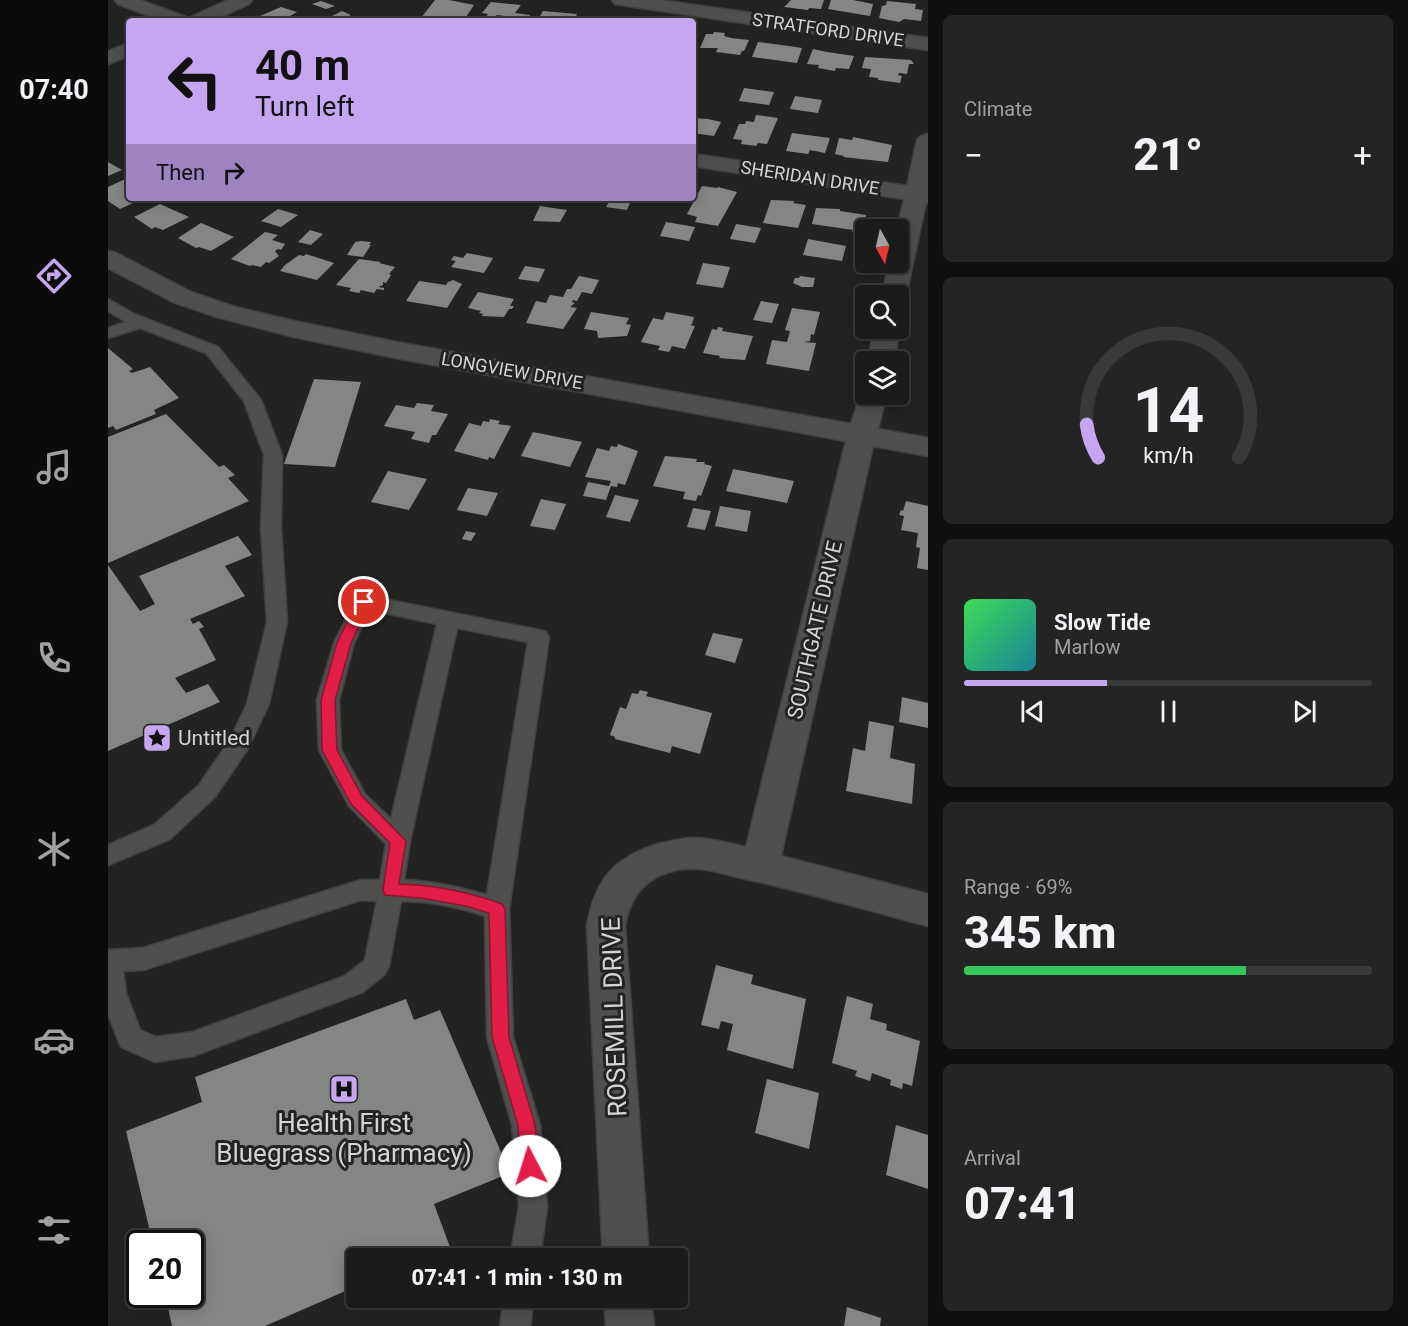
<!DOCTYPE html>
<html lang="en">
<head>
<meta charset="utf-8">
<style>
	:root { --surface:#1a1b1a; --page:#232423; --text:#f1f3f6; --muted:#9fa1a2; --line:#383939; --accent:#c5a6f0 }
	body { margin:0; font-family:Roboto,sans-serif; background:var(--page); color:var(--text); height:100vh; display:flex; flex-direction:column; font-size:22px; white-space:nowrap }
	* { box-sizing:border-box; margin:0 }
	p { font-size:20px; color:var(--muted) }
	.icon { flex:none; width:33px; height:33px; fill:none; stroke:currentColor; stroke-width:2; stroke-linecap:round; stroke-linejoin:round }
	.map { position:relative; flex:1; overflow:hidden }
	.side { display:flex; flex-direction:column; gap:15px; padding:15px; background:#0e0f0e; width:480px }
	.side>* { flex:none }
	.banner { position:absolute; left:18px; top:18px; width:570px; height:183px; border-radius:6px; box-shadow:0 3px 15px #0003,0 0 0 2px var(--line); background:#c5a6f0; color:#111; overflow:hidden }
	.needle { width:39px; rotate:172deg }
	.fabs { position:absolute; left:747px; top:219px; display:grid; gap:12px }
	.fabs a { display:grid; place-items:center; width:54px; height:54px; border-radius:6px; background:var(--surface); box-shadow:0 3px 15px #0003,0 0 0 2px var(--line); font-size:30px }
	.speed { position:absolute; left:18px; top:1230px; display:flex; gap:12px; font-size:30px; font-weight:700; text-align:center }
	.speed>* { display:grid; place-content:center; width:78px; height:78px; border-radius:50%; background:var(--surface); box-shadow:0 3px 15px #0003,0 0 0 2px var(--line); line-height:1 }
	.speed .limit { border:3px solid #111; border-radius:9px; background:#fff; color:#111 }
	.pin { position:absolute; display:grid; place-items:center; width:51px; height:51px; color:#fff; margin:-26px; border:3px solid #fff; border-radius:50%; box-shadow:0 2px 6px #0007 }
	.me { position:absolute; width:66px; margin:-33px; rotate:355deg; stroke-linejoin:round; filter:drop-shadow(0 0 4px #0008) }
	.turn { display:flex; align-items:center; gap:21px; height:126px; padding:0 30px; font-size:27px }
	.turn .icon { width:78px; height:78px; stroke-width:2.5 }
	.turn b { display:block; font-size:42px; line-height:51px }
	.then { display:flex; align-items:center; height:57px; padding:0 30px; background:#0003; gap:12px; font-size:22px }
	.big { font-size:45px; font-weight:800; line-height:1.1 }
	.side .widget { flex:1; display:flex; flex-direction:column; justify-content:center; gap:9px; min-width:0; padding:0 21px; border-radius:9px; background:var(--page) }
	.side .dial { align-items:center; gap:0 }
	.dial svg { height:156px; overflow:visible; fill:none; stroke:var(--line); stroke-width:7; stroke-linecap:round; text-anchor:middle }
	.dial text { fill:var(--text); stroke:none }
	.song { display:flex; align-items:center; gap:18px }
	.cover { width:72px; height:72px; border-radius:9px; background:linear-gradient(135deg,hsl(130 70% 55%),hsl(190 70% 35%)) }
	.played { height:6px; border-radius:3px; background:linear-gradient(90deg,var(--accent) 35%,var(--line) 35%) }
	.keys { display:flex; justify-content:space-around; direction:ltr }
	.heat { display:flex; justify-content:space-between; align-items:center; font-size:33px; direction:ltr }
	.charge { height:9px; border-radius:4px; background:linear-gradient(90deg,#34c759 69%,var(--line) 0) }
	.trip { position:absolute; left:238px; top:1248px; width:342px; height:60px; border-radius:6px; background:var(--surface); box-shadow:0 3px 15px #0003,0 0 0 2px var(--line); font-weight:800; line-height:60px; text-align:center }
	main { display:flex; flex:1; min-height:0 }
	.tab-bar { display:flex; flex-direction:column; width:108px; justify-content:space-around; align-items:center; background:#0a0b0a; color:var(--muted) }
	.tab-bar .icon { width:42px; height:42px }
	.tab-bar .on { color:var(--accent) }
	.tab-bar b { font-size:27px; color:var(--text) }
	.map>svg:first-child { display:block }
</style>
</head>
<body>
<main>
<nav class="tab-bar">
<b>07:40</b>
<svg class="icon on" aria-label="directions" viewBox="0 0 24 24"><path d="M12 3l9 9-9 9-9-9zM9 14v-3h6M13 9l2 2-2 2"/></svg>
<svg class="icon" aria-label="music" viewBox="0 0 24 24"><path d="M9 18V5l10-2v13"/><circle cx="6" cy="18" r="3"/><circle cx="16" cy="16" r="3"/></svg>
<svg class="icon" aria-label="phone" viewBox="0 0 24 24"><path d="M5 4h4l2 5-3 2q2 4 5 5l2-3 5 2v4C11 20 4 13 5 4z"/></svg>
<svg class="icon" aria-label="climate" viewBox="0 0 24 24"><path d="M12 3v18M4 7l16 10M4 17L20 7"/></svg>
<svg class="icon" aria-label="car" viewBox="0 0 24 24"><path d="M5 17H2v-5l4-1 3-4h7l3 4 3 1v5h-3M9 17h6M6 11h13"/><circle cx="7" cy="17" r="2"/><circle cx="17" cy="17" r="2"/></svg>
<svg class="icon" aria-label="filters" viewBox="0 0 24 24"><path d="M4 7h16M4 17h16"/><circle cx="9" cy="7" r="2"/><circle cx="15" cy="17" r="2"/></svg>
</nav>
<div class="map">
<svg width="820" height="1326" viewBox="0 0 820 1326">
	<rect width="100%" height="100%" fill="#232422"/>
	<g fill="#848684">
		<polygon points="327,0 341,0 366,5 358,17 343,16 340,21 313,18"/>
		<polygon points="683,0 716,0 713,9 701,8 700,10 676,7"/>
		<polygon points="723,0 745,0 765,4 762,16 720,9"/>
		<polygon points="213,1 227,6 218,9 204,4"/>
		<polygon points="779,1 808,4 807,9 815,10 813,21 796,19 791,22 771,18 774,6 778,5"/>
		<polygon points="383,2 413,5 407,13 422,15 418,21 399,21 403,17 389,15 386,18 378,17 380,14 374,13"/>
		<polygon points="173,7 189,12 182,16 196,21 151,21 145,19"/>
		<polygon points="234,11 243,15 230,21 220,18"/>
		<polygon points="435,11 469,14 468,16 479,18 477,21 429,21"/>
		<polygon points="606,32 617,33 616,36 623,38 641,40 636,51 634,51 632,55 608,52 610,48 592,48 598,34 605,34"/>
		<polygon points="650,42 681,46 694,48 689,63 644,57"/>
		<polygon points="705,49 719,52 746,56 741,69 728,68 727,71 710,68 711,65 699,64"/>
		<polygon points="757,57 803,60 806,64 801,64 799,74 791,73 790,75 794,76 792,83 770,80 770,78 761,77 763,69 754,68"/>
		<polygon points="636,88 666,92 661,105 631,101"/>
		<polygon points="687,96 714,100 710,113 682,109"/>
		<polygon points="648,115 670,118 659,144 650,143 648,146 633,144 634,140 625,139 631,124 637,124 638,121 646,122"/>
		<polygon points="585,118 600,119 613,122 606,136 585,133"/>
		<polygon points="684,133 722,138 717,153 702,150 700,154 678,151"/>
		<polygon points="745,137 784,145 780,162 735,157 736,156 727,154 731,138 744,140"/>
		<polygon points="0,162 14,170 0,176"/>
		<polygon points="15,180 21,180 21,198 36,198 12,209 0,201 0,187"/>
		<polygon points="594,186 609,188 610,187 629,192 610,226 587,222 589,217 579,214"/>
		<polygon points="503,198 524,198 519,210 498,207"/>
		<polygon points="663,200 686,201 685,203 698,205 690,228 655,223"/>
		<polygon points="52,204 81,217 55,230 47,227 44,229 26,217"/>
		<polygon points="432,206 459,210 452,222 425,221"/>
		<polygon points="708,208 732,209 732,211 758,215 755,231 744,232 745,230 704,224"/>
		<polygon points="170,209 190,215 173,227 153,221"/>
		<polygon points="558,222 587,227 581,241 552,236"/>
		<polygon points="93,223 126,237 103,251 91,247 88,248 70,238"/>
		<polygon points="628,224 653,228 647,243 622,239"/>
		<polygon points="202,230 215,234 203,245 190,242"/>
		<polygon points="157,232 170,235 164,240 177,244 173,250 170,249 167,251 171,256 161,263 158,262 153,267 144,265 142,266 123,259"/>
		<polygon points="700,239 738,246 734,261 695,255"/>
		<polygon points="253,241 263,242 261,245 263,245 255,257 239,255 247,242"/>
		<polygon points="359,253 385,258 376,273 343,267 348,261 343,260 346,256 355,258"/>
		<polygon points="198,254 226,263 209,280 172,271 177,265 191,255 196,256"/>
		<polygon points="251,259 273,262 271,263 287,267 281,274 283,275 278,283 275,282 275,285 270,287 276,288 276,290 269,289 266,293 253,290 251,293 241,291 243,288 228,285"/>
		<polygon points="595,263 622,267 615,288 588,284"/>
		<polygon points="417,266 437,269 431,282 410,279"/>
		<polygon points="471,276 491,280 484,294 474,292 469,301 465,300 464,302 467,303 462,307 469,308 455,329 418,323 428,301 438,303 442,295 455,297 459,289 463,289"/>
		<polygon points="692,276 707,278 705,287 694,287 685,283 687,278 691,278"/>
		<polygon points="345,280 354,284 339,308 298,301 311,281 338,285 340,282"/>
		<polygon points="370,292 406,299 402,306 406,306 404,309 401,309 396,317 374,316 375,314 371,313 373,311 360,308"/>
		<polygon points="653,301 671,304 664,323 645,320"/>
		<polygon points="684,308 712,312 706,335 703,334 702,341 696,342 708,343 701,371 658,364 664,340 679,342 682,331 677,330"/>
		<polygon points="483,312 521,318 518,324 523,325 519,336 490,338 489,331 476,329"/>
		<polygon points="558,312 586,317 584,324 582,325 587,326 577,349 564,346 561,352 550,350 552,346 533,342 545,318 555,320"/>
		<polygon points="610,327 615,328 614,331 645,336 637,360 611,358 612,356 595,353 604,329 609,330"/>
		<polygon points="0,348 25,369 21,371 24,373 42,367 71,398 46,410 48,414 8,430 5,426 0,428"/>
		<polygon points="206,379 253,382 227,467 176,464"/>
		<polygon points="309,403 326,405 323,411 340,414 328,435 324,435 321,443 303,439 307,432 276,426 288,405 306,408"/>
		<polygon points="58,414 111,467 116,465 127,475 120,478 141,501 0,563 0,437"/>
		<polygon points="382,419 392,421 390,424 403,426 386,459 381,457 380,460 346,451 361,423 373,426 375,421 381,422"/>
		<polygon points="425,432 474,442 462,467 413,456"/>
		<polygon points="510,444 530,451 517,485 510,483 509,487 503,486 498,500 475,496 480,482 501,486 503,481 477,477 489,448 501,451 503,446 509,447"/>
		<polygon points="557,456 589,459 588,462 597,462 596,464 604,466 593,496 590,495 588,501 575,499 577,492 545,486"/>
		<polygon points="625,469 686,481 679,503 618,491"/>
		<polygon points="280,471 319,479 301,510 263,502"/>
		<polygon points="360,488 390,493 379,516 349,510"/>
		<polygon points="507,495 531,500 522,522 498,517"/>
		<polygon points="433,499 458,504 447,530 422,526"/>
		<polygon points="798,501 820,506 820,570 809,568 812,548 808,547 810,533 793,530 796,516 791,515 793,510 795,511"/>
		<polygon points="612,506 643,511 639,532 607,526"/>
		<polygon points="585,508 603,511 597,530 579,527"/>
		<polygon points="358,531 368,533 363,541 354,539"/>
		<polygon points="130,536 144,555 117,566 137,596 82,619 85,624 91,621 96,627 91,629 108,660 67,678 78,693 100,684 112,702 0,751 0,565 32,611 47,604 31,576"/>
		<polygon points="605,633 635,639 627,663 597,655"/>
		<polygon points="532,690 540,692 538,696 604,713 592,754 564,746 562,753 507,739 507,737 502,735 512,707 518,709 524,693 530,694"/>
		<polygon points="794,697 820,703 820,728 791,722"/>
		<polygon points="761,721 786,726 782,758 807,764 804,804 738,791 745,748 757,751"/>
		<polygon points="608,965 645,975 643,984 698,999 685,1069 619,1050 625,1024 613,1021 611,1029 593,1025"/>
		<polygon points="739,996 765,1004 762,1019 779,1024 778,1030 812,1041 804,1086 795,1083 794,1089 782,1085 783,1080 764,1073 762,1081 747,1076 749,1071 724,1063"/>
		<polygon points="298,999 306,1020 332,1010 402,1173 326,1204 342,1247 314,1258 249,1258 249,1286 157,1326 64,1326 57,1294 82,1294 82,1244 45,1244 18,1131 94,1102 87,1077"/>
		<polygon points="659,1079 711,1093 701,1149 647,1133"/>
		<polygon points="788,1125 820,1135 820,1189 778,1175"/>
		<polygon points="739,1307 773,1318 772,1326 736,1326"/>
	</g>
	<g fill="none" stroke-linecap="round" stroke-linejoin="round">
		<g stroke="#404140" stroke-width="3">
			<g id="lane">
				<polygon points="0,299 26,314 110,347 153,400 174,455 173,528 179,622 161,704 139,750 107,797 62,839 0,865 0,845 46,825 91,785 122,740 139,704 159,622 153,528 156,455 136,401 98,353 32,328 0,338 0,328 18,322 0,311"/>
				<path d="M 256,595 L 431,630 L 438,632 L 441,637 L 401,909 L 405,1037 L 432,1125 L 439,1207 L 432,1258 L 402,1258 L 411,1207 L 404,1125 L 379,1037 L 377,916 C 350,907 322,901 293,901 L 281,966 L 277,974 L 255,992 L 85,1056 L 47,1062 L 13,1047 L 0,1014 L 0,950 L 35,948 L 253,880 L 272,880 L 278,844 L 241,806 L 211,750 L 209,700 L 226,643 L 249,597 ZM 262,610 L 329,624 L 283,819 L 257,794 L 233,750 L 231,700 L 246,643 ZM 349,628 L 420,642 L 379,895 C 352,887 324,881 296,880 L 302,841 ZM 253,900 L 269,901 L 257,960 L 237,976 L 85,1032 L 48,1037 L 32,1030 L 18,993 L 15,971 L 35,970 Z"/>
				<polygon points="396,1298 426,1298 422,1326 392,1326"/>
			</g>
		</g>
		<g stroke="#404140" stroke-width="3">
			<g id="street">
				<polygon points="7,0 32,0 78,17 80,21 54,21 10,4"/>
				<polygon points="120,0 144,0 141,4 105,21 81,21 83,17"/>
				<polygon points="504,0 551,0 820,38 820,50 513,5 507,4"/>
				<polygon points="21,43 21,56 0,64 0,51"/>
				<polygon points="820,134 820,203 818,202 798,296 795,301 790,302 790,296 774,296 781,262 790,262 789,230 796,199 585,166 585,154 799,186 809,140 813,136"/>
				<path d="M 0,251 L 8,253 L 83,292 L 127,307 L 186,321 L 288,342 L 743,424 L 753,394 L 758,388 L 758,394 L 779,394 L 770,429 L 820,438 L 820,456 L 765,446 L 673,856 L 820,894 L 820,926 C 758,910 696,891 633,878 C 612,873 590,865 569,870 C 538,876 522,896 517,926 L 541,1258 L 495,1258 L 479,926 C 487,880 505,858 550,844 C 563,841 574,838 587,838 C 604,838 622,844 638,847 L 738,441 L 288,358 L 186,337 L 109,317 L 65,302 L 0,268 Z"/>
				<polygon points="790,326 792,328 786,362 760,362 766,328 790,328"/>
				<polygon points="496,1298 543,1298 546,1326 498,1326"/>
			</g>
		</g>
		<use href="#lane" fill="#4f504e" fill-rule="evenodd"/>
		<use href="#street" fill="#4f504e" fill-rule="evenodd"/>
	</g>
	<path fill="#e11d48" stroke="#92132f" stroke-width="1.5" d="M 256,598 L 262,602 L 243,643 L 227,700 L 229,750 L 254,796 L 298,841 L 291,884 C 327,885 361,892 394,904 L 397,909 L 401,1037 L 427,1125 L 431,1166 L 428,1172 L 422,1175 L 415,1172 L 413,1166 L 410,1125 L 384,1037 L 381,913 L 358,906 L 313,898 L 277,895 L 275,890 L 282,843 L 243,804 L 214,750 L 213,700 L 229,643 L 249,602 Z"/>
	<defs>
		<g id="sight-square" transform="scale(1.5)"><rect x="-9" y="-9" width="18" height="18" rx="4" fill="#c5a6f0" stroke="#232422"/><path d="M0-6L1.8-2.2L6-1.7L2.9 1.2L3.7 5.4L0 3.3L-3.7 5.4L-2.9 1.2L-6-1.7L-1.8-2.2Z" fill="#111"/></g>
		<g id="hospital-square" transform="scale(1.5)"><rect x="-9" y="-9" width="18" height="18" rx="4" fill="#c5a6f0" stroke="#232422"/><path d="M-5-5h3v3.5h4V-5h3V5h-3V1.5h-4V5h-3Z" fill="#111"/></g>
	</defs>
	<g fill-rule="evenodd">
		<use href="#sight-square" x="49" y="738"/>
		<use href="#hospital-square" x="236" y="1089"/>
	</g>
	<g text-anchor="middle" stroke-width="6" stroke-linejoin="round" paint-order="stroke">
		<g font-size="18" fill="#d3d4d3" stroke="#232422">
			<text transform="translate(720 30) rotate(8)" y="6">STRATFORD DRIVE</text>
			<text transform="translate(702 178) rotate(9)" y="6">SHERIDAN DRIVE</text>
			<text transform="translate(404 371) rotate(10)" y="6">LONGVIEW DRIVE</text>
		</g>
		<g font-size="21" fill="#d3d4d3" stroke="#232422">
			<text transform="translate(707 630) rotate(-77)" y="7">SOUTHGATE DRIVE</text>
		</g>
		<g font-size="21" fill="#d3d4d3" stroke="#232422" text-anchor="start">
			<text x="70" y="745">Untitled</text>
		</g>
		<g font-size="26" fill="#d3d4d3" stroke="#232422">
			<text transform="translate(506 1017) rotate(-92)" y="9">ROSEMILL DRIVE</text>
		</g>
		<g font-size="26" fill="#d3d4d3" stroke="#232422">
			<text x="236" y="1132">Health First<tspan x="236" dy="30">Bluegrass (Pharmacy)</tspan></text>
		</g>
	</g>
</svg>
<div class="fabs">
<a><svg class="needle" viewBox="-14 -14 28 28"><path d="M0-13l5 13h-10z" fill="#e53935"/><path d="M0 13l5-13h-10z" fill="#9fa1a2"/></svg></a>
<a><svg class="icon" aria-label="search" viewBox="0 0 24 24"><circle cx="10" cy="10" r="6"/><path d="M15 15l6 6"/></svg></a>
<a><svg class="icon" aria-label="layers" viewBox="0 0 24 24"><path d="M12 4l9 5-9 5-9-5zM3 14l9 5 9-5"/></svg></a>
</div>
<div class="speed"><div class="limit">20</div></div>
<div class="pin" style="left:256px;top:602px;background:#d93025"><svg class="icon" aria-label="arrive" viewBox="0 0 24 24"><path d="M6 21V4h12l-3 4 3 4H6"/></svg></div>
<svg class="me" style="left:422px;top:1166px" viewBox="-20 -20 40 40"><circle r="19" fill="#fff"/><path d="M0-13L10 11 0 6-10 11z" fill="#e11d48"/></svg>
<div class="trip">07:41 · 1 min · 130 m</div>
<div class="banner">
<div class="turn"><svg class="icon" aria-label="left" viewBox="0 0 24 24"><path d="M17 20v-9H6M10 6l-5 5 5 5"/></svg><div><b>40 m</b>Turn left</div></div>
<div class="then">Then<svg class="icon" aria-label="right" viewBox="0 0 24 24"><path d="M7 20v-9h11M14 6l5 5-5 5"/></svg></div>
</div>
</div>
<section class="side">
<div class="widget"><p>Climate</p>
<div class="heat"><a>−</a><b class="big">21°</b><a>+</a></div>
</div>
<div class="widget dial"><svg viewBox="0 0 100 80">
<path d="M14 69A42 42 0 1 1 86 69"/>
<path d="M14 69A42 42 0 0 1 8 52" stroke="#c5a6f0"/>
<text x="50" y="56" font-size="32" font-weight="700">14</text>
<text x="50" y="72" font-size="11">km/h</text>
</svg></div>
<div class="widget">
<div class="song"><i class="cover"></i><div><b>Slow Tide</b><p>Marlow</p></div></div>
<div class="played"></div>
<div class="keys"><svg class="icon" aria-label="previous" viewBox="0 0 24 24"><path d="M18 5L8 12l10 7zM5 5v14"/></svg><svg class="icon" aria-label="pause" viewBox="0 0 24 24"><path d="M8 5v14M16 5v14"/></svg><svg class="icon" aria-label="next" viewBox="0 0 24 24"><path d="M6 5l10 7-10 7zM19 5v14"/></svg></div>
</div>
<div class="widget"><p>Range · 69%</p><b class="big">345 km</b><div class="charge"></div></div>
<div class="widget"><p>Arrival</p><b class="big">07:41</b></div>
</section>
</main>
</body>
</html>
